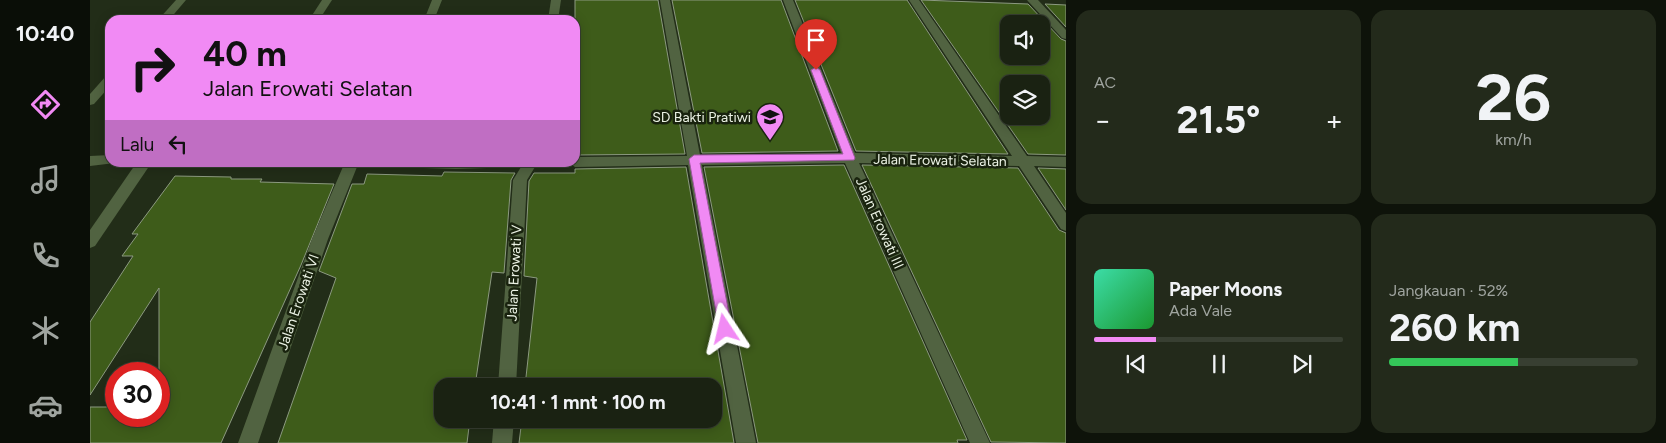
<!DOCTYPE html>
<html lang="id">
<head>
<meta charset="utf-8">
<style>
	:root { --surface:#1a2212; --page:#232a1b; --text:#f1f3f6; --muted:#9fa49f; --line:#383f32; --accent:#f18af4 }
	body { margin:0; font-family:Figtree,sans-serif; background:var(--page); color:var(--text); height:100vh; display:flex; flex-direction:column; font-size:19px; white-space:nowrap }
	* { box-sizing:border-box; margin:0 }
	p { font-size:16px; color:var(--muted) }
	.icon { flex:none; width:28px; height:28px; fill:none; stroke:currentColor; stroke-width:2; stroke-linecap:round; stroke-linejoin:round }
	.map { position:relative; flex:1; overflow:hidden }
	.side { display:flex; flex-direction:column; gap:10px; padding:10px; background:#0e130a; width:600px }
	.side>* { flex:none }
	.guide { position:absolute; left:15px; top:15px; width:475px; height:152px; border-radius:15px; box-shadow:0 2px 12px #0003,0 0 0 1px var(--line); background:#f18af4; color:#111; overflow:hidden }
	.buttons { position:absolute; left:910px; top:15px; display:grid; gap:10px }
	.buttons a { display:grid; place-items:center; width:50px; height:50px; border-radius:10px; background:var(--surface); box-shadow:0 2px 12px #0003,0 0 0 1px var(--line); font-size:25px }
	.speed { position:absolute; left:15px; top:362px; display:flex; gap:10px; font-size:25px; font-weight:700; text-align:center }
	.speed>* { display:grid; place-content:center; width:65px; height:65px; border-radius:50%; background:var(--surface); box-shadow:0 2px 12px #0003,0 0 0 1px var(--line); line-height:1 }
	.speed .limit { border:8px solid #d22; background:#fff; color:#111 }
	.pin { position:absolute; display:grid; place-items:center; width:42px; height:42px; color:#fff; margin:-51px -21px; border-radius:50% 50% 50% 0; rotate:-45deg; box-shadow:0 0 5px #0007 }
	.pin .icon { rotate:45deg }
	.me { position:absolute; width:55px; margin:-28px; rotate:350deg; stroke-linejoin:round; filter:drop-shadow(0 0 4px #0008) }
	.turn { display:flex; align-items:center; gap:18px; height:105px; padding:0 15px; font-size:22px }
	.turn .icon { width:65px; height:65px; stroke-width:2.5 }
	.turn b { display:block; font-size:35px; line-height:42px }
	.then { display:flex; align-items:center; height:48px; padding:0 15px; background:#0003; gap:10px; font-size:19px }
	.big { font-size:38px; font-weight:700; line-height:1.1 }
	.side .widget { flex:1; display:flex; flex-direction:column; justify-content:center; gap:8px; min-width:0; padding:0 18px; border-radius:15px; background:var(--page) }
	.side .dial { align-items:center; gap:0 }
	.dial b { font-size:65px; line-height:1 }
	.song { display:flex; align-items:center; gap:15px }
	.cover { width:60px; height:60px; border-radius:8px; background:linear-gradient(135deg,hsl(160 70% 55%),hsl(130 70% 35%)) }
	.played { height:5px; border-radius:2px; background:linear-gradient(90deg,var(--accent) 25%,var(--line) 25%) }
	.keys { display:flex; justify-content:space-around; direction:ltr }
	.heat { display:flex; justify-content:space-between; align-items:center; font-size:28px; direction:ltr }
	.charge { height:8px; border-radius:4px; background:linear-gradient(90deg,#34c759 52%,var(--line) 0) }
	.side .tiles { flex:1; display:grid; gap:10px; grid-template-columns:repeat(2,1fr) }
	.trip { position:absolute; left:344px; top:378px; width:288px; height:50px; border-radius:15px; background:var(--surface); box-shadow:0 2px 12px #0003,0 0 0 1px var(--line); font-weight:700; line-height:50px; text-align:center }
	main { display:flex; flex:1; min-height:0 }
	.tabs { display:flex; flex-direction:column; width:90px; justify-content:space-around; align-items:center; background:#0a0e07; color:var(--muted) }
	.tabs .icon { width:35px; height:35px }
	.tabs .selected { color:var(--accent) }
	.tabs b { font-size:22px; color:var(--text) }
	.map>svg:first-child { display:block }
</style>
</head>
<body>
<main>
<nav class="tabs">
<b>10:40</b>
<svg class="icon selected" aria-label="directions" viewBox="0 0 24 24"><path d="M12 3l9 9-9 9-9-9zM9 14v-3h6M13 9l2 2-2 2"/></svg>
<svg class="icon" aria-label="music" viewBox="0 0 24 24"><path d="M9 18V5l10-2v13"/><circle cx="6" cy="18" r="3"/><circle cx="16" cy="16" r="3"/></svg>
<svg class="icon" aria-label="phone" viewBox="0 0 24 24"><path d="M5 4h4l2 5-3 2q2 4 5 5l2-3 5 2v4C11 20 4 13 5 4z"/></svg>
<svg class="icon" aria-label="climate" viewBox="0 0 24 24"><path d="M12 3v18M4 7l16 10M4 17L20 7"/></svg>
<svg class="icon" aria-label="car" viewBox="0 0 24 24"><path d="M5 17H2v-5l4-1 3-4h7l3 4 3 1v5h-3M9 17h6M6 11h13"/><circle cx="7" cy="17" r="2"/><circle cx="17" cy="17" r="2"/></svg>
</nav>
<div class="map">
<svg width="976" height="443" viewBox="0 0 976 443">
	<rect width="100%" height="100%" fill="#222d18"/>
	<g fill="#3e5c1a" stroke="#8c9a80" fill-rule="evenodd">
		<polygon points="485,0 568,0 595,154 485,155"/>
		<polygon points="582,0 691,0 748,151 612,153"/>
		<polygon points="705,0 817,0 918,154 766,151"/>
		<path d="M 831,0 L 938,4 L 971,39 L 976,41 L 976,155 L 938,154 ZM 919,24 L 951,24 L 951,56 L 919,56 ZM 919,84 L 951,84 L 951,116 L 919,116 Z"/>
		<polygon points="955,4 976,5 976,27"/>
		<polygon points="754,165 877,440 867,440 868,443 668,443 614,167"/>
		<polygon points="772,165 928,168 969,230 976,233 976,443 901,442"/>
		<polygon points="596,167 644,443 429,443 432,419 622,419 622,386 435,386 447,278 434,276 439,181 444,173 485,173 485,169"/>
		<polygon points="948,168 976,169 976,210"/>
		<polygon points="354,172 425,173 421,180 414,273 402,272 385,386 352,386 352,419 380,419 377,443 188,443 246,278 229,271 262,184 274,184 277,174 352,176"/>
		<polygon points="85,176 141,177 141,179 172,179 170,182 244,184 211,265 131,443 0,443 0,407 26,407 26,416 69,416 69,288 0,395 0,322 43,256 32,256 48,234 42,234"/>
	</g>
	<g fill="none" stroke-linecap="round" stroke-linejoin="round">
		<g fill="#516341" fill-rule="evenodd">
			<polygon points="86,0 96,0 79,20 68,20"/>
			<polygon points="232,0 242,0 229,20 219,20"/>
			<polygon points="342,0 352,0 344,20 334,20"/>
			<polygon points="461,0 471,0 468,20 458,20"/>
			<polygon points="570,0 580,0 610,155 751,153 693,0 703,0 765,153 922,156 819,0 829,0 937,156 976,157 976,167 944,166 976,213 976,231 971,229 929,166 769,163 900,443 880,443 755,163 612,165 666,443 646,443 598,165 485,167 478,162 485,162 485,157 597,156"/>
			<polygon points="937,0 948,0 976,30 976,39 972,38"/>
			<polygon points="20,75 20,86 4,104 0,105 0,94 16,76"/>
			<polygon points="20,155 20,162 25,163 0,166 0,156"/>
			<polygon points="47,162 62,162 5,246 0,248 0,230"/>
			<polygon points="255,162 269,162 238,239 168,443 148,443 222,239"/>
			<polygon points="294,162 448,162 437,180 426,386 408,386 423,180 431,167 366,169 301,167"/>
			<polygon points="404,419 424,419 422,443 402,443"/>
		</g>
	</g>
	<polygon fill="#f18af4" stroke="#9d5a9f" points="726,67 730,70 765,158 764,160 610,163 642,329 640,334 635,335 631,334 629,329 599,159 604,155 753,154 721,70"/>
	<defs>
		<g id="school-pin" transform="scale(1.4375)"><path d="M0 17L-7.5 6A9.5 9.5 0 1 1 7.5 6Z" fill="#f18af4" stroke="#19230e"/><path d="M0-5L7-2L0 1L-7-2ZM-4 1L0 2.5L4 1V4Q0 6-4 4Z" fill="#111"/></g>
	</defs>
	<g fill-rule="evenodd">
		<use href="#school-pin" x="680" y="117"/>
	</g>
	<g text-anchor="middle" stroke-width="5" stroke-linejoin="round" paint-order="stroke">
		<g font-size="14" fill="#ebf2e4" stroke="#19230e" text-anchor="end">
			<text x="661" y="122">SD Bakti Pratiwi</text>
		</g>
		<g font-size="14" fill="#ebf2e4" stroke="#19230e">
			<text transform="translate(850 160) rotate(1)" y="5">Jalan Erowati Selatan</text>
			<text transform="translate(790 223) rotate(66)" y="5">Jalan Erowati III</text>
			<text transform="translate(424 273) rotate(-87)" y="5">Jalan Erowati V</text>
			<text transform="translate(208 302) rotate(-71)" y="5">Jalan Erowati VI</text>
		</g>
	</g>
</svg>
<div class="buttons">
<a><svg class="icon" aria-label="sound" viewBox="0 0 24 24"><path d="M4 9h4l5-4v14l-5-4H4zM17 9q2 3 0 6"/></svg></a>
<a><svg class="icon" aria-label="layers" viewBox="0 0 24 24"><path d="M12 4l9 5-9 5-9-5zM3 14l9 5 9-5"/></svg></a>
</div>
<div class="speed"><div class="limit">30</div></div>
<div class="pin" style="left:726px;top:70px;background:#d93025"><svg class="icon" aria-label="arrive" viewBox="0 0 24 24"><path d="M6 21V4h12l-3 4 3 4H6"/></svg></div>
<svg class="me" style="left:635px;top:329px" viewBox="-20 -20 40 40"><path d="M0-17L14 15 0 8-14 15z" fill="#f18af4" stroke="#fff" stroke-width="4"/></svg>
<div class="trip">10:41 · 1 mnt · 100 m</div>
<div class="guide">
<div class="turn"><svg class="icon" aria-label="right" viewBox="0 0 24 24"><path d="M7 20v-9h11M14 6l5 5-5 5"/></svg><div><b>40 m</b>Jalan Erowati Selatan</div></div>
<div class="then">Lalu<svg class="icon" aria-label="left" viewBox="0 0 24 24"><path d="M17 20v-9H6M10 6l-5 5 5 5"/></svg></div>
</div>
</div>
<section class="side">
<div class="tiles">
<div class="widget"><p>AC</p>
<div class="heat"><a>−</a><b class="big">21.5°</b><a>+</a></div>
</div>
<div class="widget dial"><b>26</b><p>km/h</p></div>
<div class="widget">
<div class="song"><i class="cover"></i><div><b>Paper Moons</b><p>Ada Vale</p></div></div>
<div class="played"></div>
<div class="keys"><svg class="icon" aria-label="previous" viewBox="0 0 24 24"><path d="M18 5L8 12l10 7zM5 5v14"/></svg><svg class="icon" aria-label="pause" viewBox="0 0 24 24"><path d="M8 5v14M16 5v14"/></svg><svg class="icon" aria-label="next" viewBox="0 0 24 24"><path d="M6 5l10 7-10 7zM19 5v14"/></svg></div>
</div>
<div class="widget"><p>Jangkauan · 52%</p><b class="big">260 km</b><div class="charge"></div></div>
</div>
</section>
</main>
</body>
</html>
